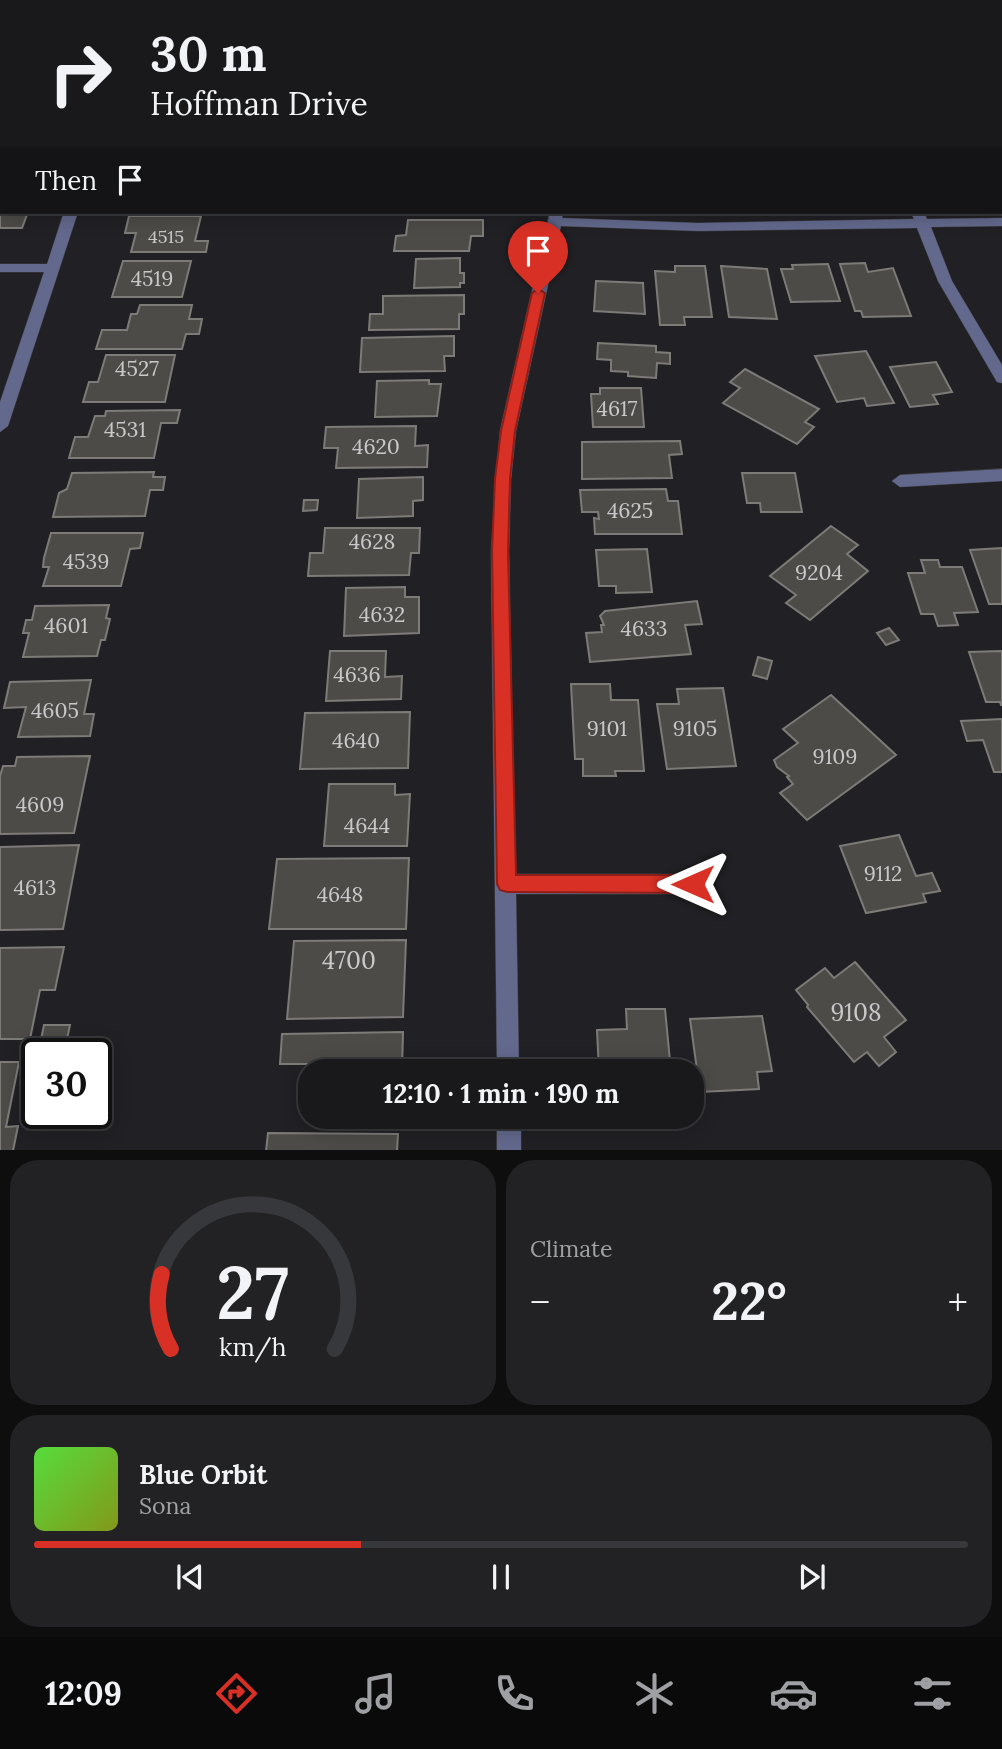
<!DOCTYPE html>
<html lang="en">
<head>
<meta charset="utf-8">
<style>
	:root { --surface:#19191c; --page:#222225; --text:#f1f3f6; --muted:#9fa0a3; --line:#37383b; --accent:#d93025 }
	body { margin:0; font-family:Lora,serif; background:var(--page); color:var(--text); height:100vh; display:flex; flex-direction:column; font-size:26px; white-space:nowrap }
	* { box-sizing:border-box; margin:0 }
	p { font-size:23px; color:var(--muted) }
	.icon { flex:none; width:38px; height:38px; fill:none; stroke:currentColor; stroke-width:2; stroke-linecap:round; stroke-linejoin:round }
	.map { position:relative; height:1150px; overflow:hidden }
	.panel { display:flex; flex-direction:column; gap:10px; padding:10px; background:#0e0e0f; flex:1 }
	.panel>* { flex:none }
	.top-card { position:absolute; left:0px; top:0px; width:1003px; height:214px; box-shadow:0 4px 18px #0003,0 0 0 2px var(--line); background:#19191c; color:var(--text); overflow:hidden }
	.speed { position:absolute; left:21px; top:1038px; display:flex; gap:14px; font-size:35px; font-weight:700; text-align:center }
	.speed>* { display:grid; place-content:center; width:91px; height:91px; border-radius:50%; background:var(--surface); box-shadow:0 4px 18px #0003,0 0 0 2px var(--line); line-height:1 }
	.speed .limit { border:4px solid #111; border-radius:10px; background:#fff; color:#111 }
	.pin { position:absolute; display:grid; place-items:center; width:60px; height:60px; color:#fff; margin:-72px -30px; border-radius:50% 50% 50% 0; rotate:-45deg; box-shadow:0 0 7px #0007 }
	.pin .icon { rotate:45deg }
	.me { position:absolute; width:77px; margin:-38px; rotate:270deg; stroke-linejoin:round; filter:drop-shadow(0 0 5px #0008) }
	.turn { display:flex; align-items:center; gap:24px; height:147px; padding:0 35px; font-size:32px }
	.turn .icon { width:91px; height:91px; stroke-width:2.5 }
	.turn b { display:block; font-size:49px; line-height:60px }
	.then { display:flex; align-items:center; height:66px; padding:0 35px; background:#0003; gap:14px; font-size:26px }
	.big { font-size:52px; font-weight:700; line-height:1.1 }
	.panel .tile { flex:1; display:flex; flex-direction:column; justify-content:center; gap:10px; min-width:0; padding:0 24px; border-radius:28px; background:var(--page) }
	.panel .dial { align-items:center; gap:0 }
	.dial svg { height:182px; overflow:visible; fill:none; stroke:var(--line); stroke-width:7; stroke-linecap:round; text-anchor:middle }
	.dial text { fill:var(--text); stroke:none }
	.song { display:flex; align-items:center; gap:21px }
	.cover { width:84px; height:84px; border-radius:10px; background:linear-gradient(135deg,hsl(110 70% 55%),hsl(70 70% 35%)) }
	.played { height:7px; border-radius:4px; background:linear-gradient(90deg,var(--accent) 35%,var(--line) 35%) }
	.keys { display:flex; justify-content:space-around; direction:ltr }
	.heat { display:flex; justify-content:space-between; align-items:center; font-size:38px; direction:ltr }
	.panel .tiles { flex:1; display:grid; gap:10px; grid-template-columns:1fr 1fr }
	.tile:last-child { grid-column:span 2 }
	.trip { position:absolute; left:298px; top:1059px; width:406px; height:70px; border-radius:28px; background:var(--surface); box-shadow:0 4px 18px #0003,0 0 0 2px var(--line); font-weight:700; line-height:70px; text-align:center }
	.tabs { display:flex; height:112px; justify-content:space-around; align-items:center; background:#0a0a0b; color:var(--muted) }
	.tabs .icon { width:49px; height:49px }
	.tabs .current { color:var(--accent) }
	.tabs b { font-size:32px; color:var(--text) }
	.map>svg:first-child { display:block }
</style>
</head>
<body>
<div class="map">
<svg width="1002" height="1151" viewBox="0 0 1002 1151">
	<rect width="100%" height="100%" fill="#212125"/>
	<g fill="#4d4b48" stroke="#7d7b77" stroke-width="2">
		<polygon points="0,186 2,212 28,212 22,228 0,228"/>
		<polygon points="129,216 201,216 195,241 208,241 206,252 131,252 136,233 125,233"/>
		<polygon points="408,220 483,220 483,236 471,236 469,251 394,251 396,236 406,235"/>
		<polygon points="460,258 460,273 464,273 464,283 460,283 460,287 414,288 416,259"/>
		<polygon points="123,261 191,261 182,297 112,297"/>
		<polygon points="865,263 868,272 893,268 911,316 863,317 861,311 855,311 840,264"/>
		<polygon points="828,264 840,301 791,302 781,269 793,269 792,265"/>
		<polygon points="675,266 705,266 712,317 684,317 685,325 660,325 655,271 675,272"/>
		<polygon points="721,266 767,269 777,319 729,317"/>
		<polygon points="596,281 643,283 645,314 594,311"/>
		<polygon points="464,295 464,314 459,314 459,329 369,330 370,314 383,314 383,296"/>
		<polygon points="140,305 192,305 189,319 202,319 199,334 186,334 182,349 96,349 102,330 127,330 131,314 137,314"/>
		<polygon points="454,336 454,356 444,356 445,371 360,372 362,338"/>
		<polygon points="598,343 656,346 656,352 670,353 670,364 657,363 656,378 628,376 628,372 611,371 611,360 597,359"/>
		<polygon points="866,351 894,403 867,406 864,398 837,402 815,356"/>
		<polygon points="106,355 175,355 165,402 83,402 89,382 98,382"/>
		<polygon points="936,362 952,392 933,395 938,404 910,407 890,367"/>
		<polygon points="745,369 819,409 805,422 814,427 797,444 723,403 740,388 730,382"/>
		<polygon points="429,380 429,384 441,384 437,416 375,417 377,381"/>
		<polygon points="600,388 641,388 644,427 593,427 591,394 600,394"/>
		<polygon points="180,410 177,423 161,423 154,458 69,458 75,437 88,437 95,416 105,416 106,411"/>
		<polygon points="416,426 415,446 428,445 427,467 336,468 338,448 324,448 326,427"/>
		<polygon points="680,441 682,454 669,455 672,478 582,479 582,442"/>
		<polygon points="154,472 153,477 165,477 163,490 150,490 145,516 53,517 59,493 67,489 72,473"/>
		<polygon points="742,473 795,473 802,512 761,512 760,503 747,503"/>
		<polygon points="423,477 423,500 413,501 413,516 357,518 359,479"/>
		<polygon points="666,489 668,501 678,501 682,534 595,534 594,518 599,519 598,512 582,512 580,490"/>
		<polygon points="304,500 318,500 317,510 303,511"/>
		<polygon points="831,526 858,545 847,554 868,571 810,620 786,603 796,595 770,576"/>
		<polygon points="325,528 420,528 419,553 411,553 409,575 308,576 310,553 323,553"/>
		<polygon points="51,533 143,533 140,548 130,549 121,586 43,586 49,567 43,567 44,558"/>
		<polygon points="1002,548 1002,604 989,604 970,550"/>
		<polygon points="647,549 652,592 616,593 616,586 599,586 596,550"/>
		<polygon points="921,560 938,560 940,567 962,567 978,612 954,613 958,625 938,626 934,614 921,614 908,573 925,573"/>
		<polygon points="405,587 405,597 419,597 419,633 344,636 346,588"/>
		<polygon points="697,601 702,624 685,625 691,654 590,662 586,633 602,632 601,625 604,625 600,616 605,611"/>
		<polygon points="109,605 106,618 110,619 105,640 101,640 97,656 23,657 29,633 23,633 26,620 32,620 35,606"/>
		<polygon points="889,628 899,640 886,645 877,633"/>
		<polygon points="330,651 386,651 385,677 402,676 401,699 326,701"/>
		<polygon points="1002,651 1002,705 1001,705 1000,702 986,702 969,652"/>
		<polygon points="758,657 772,661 767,679 753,675"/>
		<polygon points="91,680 84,714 94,714 90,736 18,737 26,707 4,708 10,682"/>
		<polygon points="571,684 610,684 611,700 638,700 644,771 615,771 616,776 583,776 583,759 575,759"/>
		<polygon points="723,688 736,766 667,769 657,704 679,704 677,689"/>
		<polygon points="831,695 896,755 807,820 780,793 793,784 787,777 789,776 777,767 774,760 798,743 783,729"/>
		<polygon points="410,712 408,768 300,769 305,713"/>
		<polygon points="1002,719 1002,772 994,772 983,740 967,741 961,721"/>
		<polygon points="90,756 74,833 0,834 0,776 3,766 15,766 17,757"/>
		<polygon points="329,784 395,784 395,795 410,794 407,846 324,846"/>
		<polygon points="899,835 916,876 932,873 940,891 923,894 926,902 866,913 840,846"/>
		<polygon points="79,845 63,929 0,930 0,847"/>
		<polygon points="409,858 406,929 269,929 277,859"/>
		<polygon points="406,940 403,1017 287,1019 294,941"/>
		<polygon points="64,947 55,990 40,990 30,1039 0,1039 0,948"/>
		<polygon points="855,962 906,1020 884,1037 896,1052 879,1066 867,1052 854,1062 807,1007 808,1005 796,990 825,968 834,978"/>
		<polygon points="626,1009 665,1009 671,1071 599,1071 597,1030 627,1029"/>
		<polygon points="762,1016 772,1071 757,1072 759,1089 700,1092 690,1019"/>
		<polygon points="44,1025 70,1025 66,1044 40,1044"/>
		<polygon points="403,1032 402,1071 310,1071 310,1105 305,1105 308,1064 280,1064 282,1034"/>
		<polygon points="0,1062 19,1062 6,1127 18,1126 13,1151 0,1151"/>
		<polygon points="268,1133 398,1134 397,1151 266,1151"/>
	</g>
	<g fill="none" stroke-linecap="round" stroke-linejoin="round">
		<g stroke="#3e3e42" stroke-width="1">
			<g id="street">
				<rect x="569" y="0" width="12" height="2"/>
				<polygon points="862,0 874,0 875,2 863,2"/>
				<rect x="0" y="76" width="2" height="8"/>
				<polygon points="64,212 78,212 8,426 0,432 0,402 44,272 0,272 0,264 47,264"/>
				<polygon points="550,212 564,212 562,218 698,223 914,219 912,215 916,212 924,212 927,219 1002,218 1002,226 931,227 952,281 1002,365 1002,383 997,382 938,281 917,228 698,231 561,226 516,431 511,479 509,551 515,874 693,874 700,877 703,884 700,891 693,894 516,894 519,1071 497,1071 491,551 500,431"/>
				<polygon points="1002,469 1002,481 900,487 892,481 900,475"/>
				<rect x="497" y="1116" width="24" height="35"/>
			</g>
		</g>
		<use href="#street" fill="#63698d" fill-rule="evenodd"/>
	</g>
	<polygon fill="#d93025" stroke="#8d1f18" stroke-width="2" points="538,289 545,293 515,431 510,479 508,551 516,875 693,875 700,878 703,884 700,890 693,893 507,892 500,890 497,884 492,551 495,479 501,431 532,293"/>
	<g text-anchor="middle" stroke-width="7" stroke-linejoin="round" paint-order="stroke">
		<g font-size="18" fill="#c8c8c9">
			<text x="166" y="243">4515</text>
		</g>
		<g font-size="21" fill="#c8c8c9">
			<text x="152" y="286">4519</text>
			<text x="137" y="376">4527</text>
			<text x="617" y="416">4617</text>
			<text x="125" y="437">4531</text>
			<text x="376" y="454">4620</text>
			<text x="630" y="518">4625</text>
			<text x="372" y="549">4628</text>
			<text x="86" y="569">4539</text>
			<text x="819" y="580">9204</text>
			<text x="382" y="622">4632</text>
			<text x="66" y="633">4601</text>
			<text x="644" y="636">4633</text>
			<text x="357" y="682">4636</text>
			<text x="55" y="718">4605</text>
			<text x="607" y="736">9101</text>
			<text x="695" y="736">9105</text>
			<text x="356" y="748">4640</text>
			<text x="835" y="764">9109</text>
			<text x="40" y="812">4609</text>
			<text x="367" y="833">4644</text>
			<text x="883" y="881">9112</text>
			<text x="35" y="895">4613</text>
			<text x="340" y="902">4648</text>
		</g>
		<g font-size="24" fill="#c8c8c9">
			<text x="349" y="969">4700</text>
			<text x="856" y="1021">9108</text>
		</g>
	</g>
</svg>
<div class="speed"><div class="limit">30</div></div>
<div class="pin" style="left:538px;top:293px;background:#d93025"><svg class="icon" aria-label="arrive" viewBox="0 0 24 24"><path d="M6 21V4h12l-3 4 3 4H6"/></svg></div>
<svg class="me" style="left:693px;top:884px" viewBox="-20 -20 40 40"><path d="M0-17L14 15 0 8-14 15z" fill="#d93025" stroke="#fff" stroke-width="4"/></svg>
<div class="trip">12:10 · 1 min · 190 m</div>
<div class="top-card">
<div class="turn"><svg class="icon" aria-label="right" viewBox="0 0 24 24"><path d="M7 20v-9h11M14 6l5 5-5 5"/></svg><div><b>30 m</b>Hoffman Drive</div></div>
<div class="then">Then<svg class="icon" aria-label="arrive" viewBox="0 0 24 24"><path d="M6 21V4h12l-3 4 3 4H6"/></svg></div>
</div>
</div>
<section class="panel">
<div class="tiles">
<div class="tile dial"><svg viewBox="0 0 100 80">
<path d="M14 69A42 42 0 1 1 86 69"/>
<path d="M14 69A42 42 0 0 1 10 36" stroke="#d93025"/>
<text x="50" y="56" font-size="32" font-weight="700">27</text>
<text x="50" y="72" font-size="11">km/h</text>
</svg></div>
<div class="tile"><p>Climate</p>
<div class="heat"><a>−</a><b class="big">22°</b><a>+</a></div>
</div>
<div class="tile">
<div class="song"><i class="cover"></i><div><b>Blue Orbit</b><p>Sona</p></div></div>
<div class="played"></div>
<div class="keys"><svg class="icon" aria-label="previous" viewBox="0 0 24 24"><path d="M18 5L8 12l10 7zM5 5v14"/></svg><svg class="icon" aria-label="pause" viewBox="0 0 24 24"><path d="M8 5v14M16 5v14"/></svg><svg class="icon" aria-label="next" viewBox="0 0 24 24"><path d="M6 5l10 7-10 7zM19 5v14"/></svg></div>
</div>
</div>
</section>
<nav class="tabs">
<b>12:09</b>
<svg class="icon current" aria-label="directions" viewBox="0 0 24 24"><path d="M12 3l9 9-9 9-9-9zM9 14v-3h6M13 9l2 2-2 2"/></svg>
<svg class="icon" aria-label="music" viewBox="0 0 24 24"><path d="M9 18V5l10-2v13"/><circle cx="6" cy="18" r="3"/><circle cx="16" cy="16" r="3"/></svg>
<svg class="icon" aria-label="phone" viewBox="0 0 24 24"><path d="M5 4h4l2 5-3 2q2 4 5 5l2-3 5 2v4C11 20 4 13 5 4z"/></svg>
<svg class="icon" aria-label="climate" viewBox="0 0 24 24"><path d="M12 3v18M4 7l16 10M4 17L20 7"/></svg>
<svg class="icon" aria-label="car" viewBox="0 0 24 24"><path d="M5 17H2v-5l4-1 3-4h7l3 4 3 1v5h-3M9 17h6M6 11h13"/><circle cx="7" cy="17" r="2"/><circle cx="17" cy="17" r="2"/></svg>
<svg class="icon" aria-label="filters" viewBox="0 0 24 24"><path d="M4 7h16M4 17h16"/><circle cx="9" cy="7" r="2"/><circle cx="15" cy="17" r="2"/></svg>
</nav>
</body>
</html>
